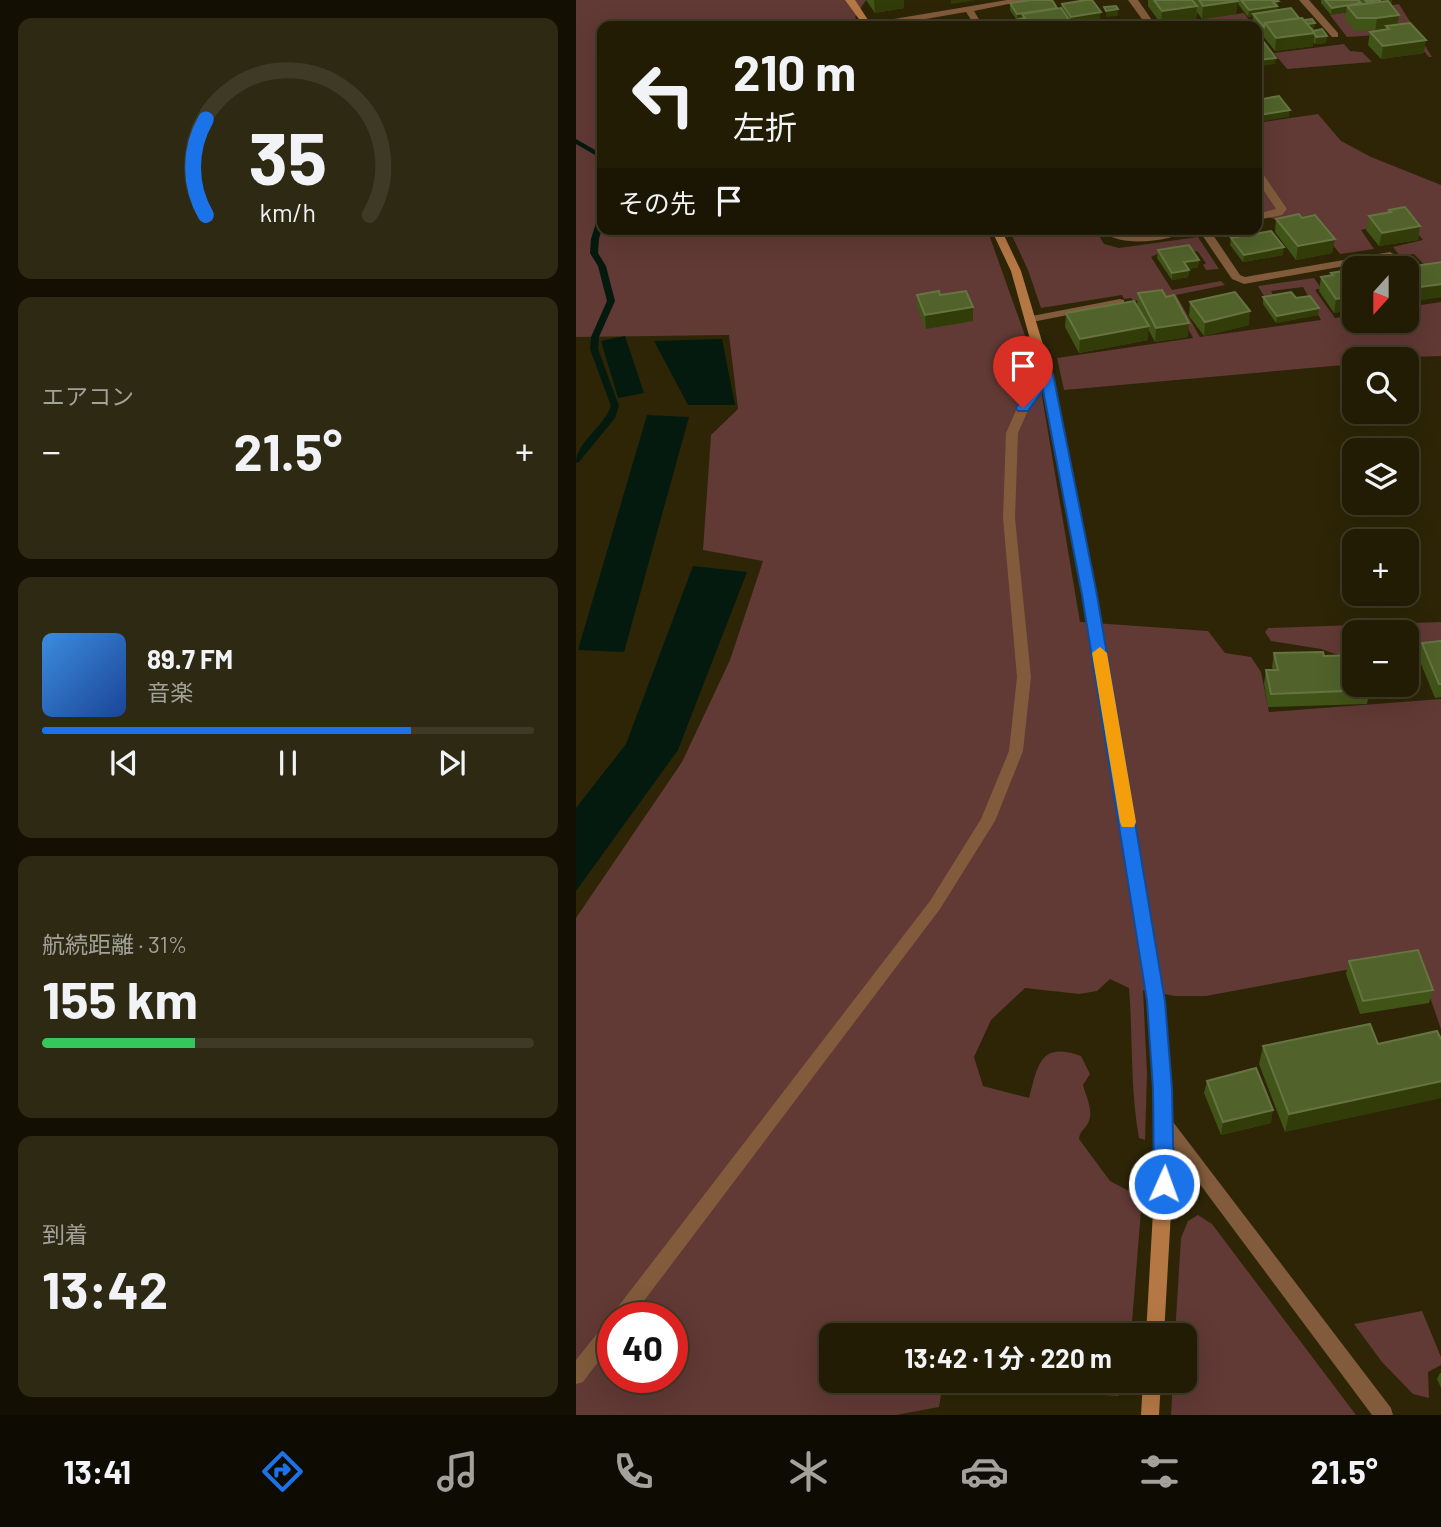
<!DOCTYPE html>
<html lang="ja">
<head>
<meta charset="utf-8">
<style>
	:root { --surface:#221c04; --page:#2e2913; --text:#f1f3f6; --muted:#a2a19a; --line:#3f3a26; --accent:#1a73e8 }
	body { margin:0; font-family:Barlow,"Noto Sans JP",sans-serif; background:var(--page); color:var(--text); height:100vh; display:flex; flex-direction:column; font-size:26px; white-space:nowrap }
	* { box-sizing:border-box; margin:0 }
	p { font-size:23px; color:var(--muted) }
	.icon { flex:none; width:38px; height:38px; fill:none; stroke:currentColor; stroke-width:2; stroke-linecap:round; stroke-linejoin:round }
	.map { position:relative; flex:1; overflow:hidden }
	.sheet { display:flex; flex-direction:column; gap:18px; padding:18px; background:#130f02; width:576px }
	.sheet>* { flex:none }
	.hud { position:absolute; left:21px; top:21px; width:665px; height:214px; border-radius:14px; box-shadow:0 7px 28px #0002,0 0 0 2px var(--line); background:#221c04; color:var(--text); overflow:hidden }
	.needle { width:46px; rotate:201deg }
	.tools { position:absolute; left:766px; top:256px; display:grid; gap:14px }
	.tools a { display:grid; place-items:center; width:77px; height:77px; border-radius:14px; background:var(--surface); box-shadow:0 7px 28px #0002,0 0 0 2px var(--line); font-size:35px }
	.speed { position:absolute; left:21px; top:1302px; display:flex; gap:14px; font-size:35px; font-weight:700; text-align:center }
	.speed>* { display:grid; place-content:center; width:91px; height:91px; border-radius:50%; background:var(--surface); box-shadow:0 7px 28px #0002,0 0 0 2px var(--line); line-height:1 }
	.speed .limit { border:10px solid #d22; background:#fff; color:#111 }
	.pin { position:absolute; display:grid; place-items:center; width:60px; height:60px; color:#fff; margin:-72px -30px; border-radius:50% 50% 50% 0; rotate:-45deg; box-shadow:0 0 7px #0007 }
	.pin .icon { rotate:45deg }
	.me { position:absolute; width:77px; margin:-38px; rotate:2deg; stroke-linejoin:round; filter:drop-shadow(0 0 5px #0008) }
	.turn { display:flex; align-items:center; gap:24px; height:147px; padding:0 21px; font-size:32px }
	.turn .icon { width:91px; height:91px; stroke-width:2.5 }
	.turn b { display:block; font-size:49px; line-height:60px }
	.then { display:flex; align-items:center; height:66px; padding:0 21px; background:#0003; gap:14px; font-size:26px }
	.big { font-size:52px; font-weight:700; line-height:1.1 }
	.sheet .card { flex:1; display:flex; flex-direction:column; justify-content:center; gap:10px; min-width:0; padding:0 24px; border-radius:14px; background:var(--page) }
	.sheet .dial { align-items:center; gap:0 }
	.dial svg { height:182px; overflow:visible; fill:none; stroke:var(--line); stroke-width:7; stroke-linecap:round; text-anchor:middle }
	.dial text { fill:var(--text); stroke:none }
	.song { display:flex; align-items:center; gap:21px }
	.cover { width:84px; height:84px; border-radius:10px; background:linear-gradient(135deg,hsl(210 70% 55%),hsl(220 70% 35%)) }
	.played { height:7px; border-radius:4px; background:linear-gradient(90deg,var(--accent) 75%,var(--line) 75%) }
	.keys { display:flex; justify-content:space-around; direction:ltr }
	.heat { display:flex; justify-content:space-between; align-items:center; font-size:38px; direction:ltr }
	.charge { height:10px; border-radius:5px; background:linear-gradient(90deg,#34c759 31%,var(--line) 0) }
	.trip { position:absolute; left:243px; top:1323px; width:378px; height:70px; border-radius:14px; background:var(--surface); box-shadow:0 7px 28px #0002,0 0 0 2px var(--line); font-weight:700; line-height:70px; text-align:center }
	.dock { display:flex; height:112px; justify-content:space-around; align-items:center; background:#0e0b02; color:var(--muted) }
	.dock .icon { width:49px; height:49px }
	.dock .selected { color:var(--accent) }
	.dock b { font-size:32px; color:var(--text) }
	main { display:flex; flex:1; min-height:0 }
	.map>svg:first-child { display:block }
</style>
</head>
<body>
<main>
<section class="sheet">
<div class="card dial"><svg viewBox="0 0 100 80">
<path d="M14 69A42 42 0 1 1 86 69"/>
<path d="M14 69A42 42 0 0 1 14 27" stroke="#1a73e8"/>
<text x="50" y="56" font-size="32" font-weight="700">35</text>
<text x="50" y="72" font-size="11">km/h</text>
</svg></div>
<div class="card"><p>エアコン</p>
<div class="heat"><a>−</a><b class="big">21.5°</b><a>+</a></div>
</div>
<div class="card">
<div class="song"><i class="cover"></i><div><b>89.7 FM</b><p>音楽</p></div></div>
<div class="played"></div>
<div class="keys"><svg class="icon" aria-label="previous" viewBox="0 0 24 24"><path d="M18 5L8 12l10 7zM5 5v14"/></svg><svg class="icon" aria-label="pause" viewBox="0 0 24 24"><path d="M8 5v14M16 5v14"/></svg><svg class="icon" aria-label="next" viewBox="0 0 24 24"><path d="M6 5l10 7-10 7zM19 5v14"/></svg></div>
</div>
<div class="card"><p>航続距離 · 31%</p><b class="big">155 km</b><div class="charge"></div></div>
<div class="card"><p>到着</p><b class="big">13:42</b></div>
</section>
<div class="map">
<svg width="866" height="1415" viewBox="0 0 866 1415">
	<rect width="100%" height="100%" fill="#2d2506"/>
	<g fill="#613935" fill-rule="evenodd">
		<path d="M 0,0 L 290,0 L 279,17 L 285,26 L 26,26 L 26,229 L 411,229 L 462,372 L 504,622 L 632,631 L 649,653 L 675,657 L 685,672 L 693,712 L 865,699 L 865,1029 L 840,957 L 630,996 L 599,996 L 567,990 L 571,1073 L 569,1140 L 563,1138 C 554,1088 557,1038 553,988 L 534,979 L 521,991 L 503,994 L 449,988 L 415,1020 L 398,1057 L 407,1086 L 453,1098 C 462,1065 464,1041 505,1056 L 514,1074 L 507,1085 C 510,1097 519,1112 511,1125 C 507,1131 504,1131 503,1139 L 534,1181 L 566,1198 L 555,1335 L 256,1335 L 256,1381 L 551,1381 L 550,1388 L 542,1396 L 367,1383 L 363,1407 L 320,1415 L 0,1415 L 0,918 L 106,762 L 154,660 L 187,561 L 127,550 L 135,435 L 162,409 L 153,335 L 0,337 ZM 37,1318 L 96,1318 L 96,1377 L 37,1377 Z"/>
		<polygon points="823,4 856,57 853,57 832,33 771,37 754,15"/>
		<polygon points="668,13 677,26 585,25"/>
		<polygon points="768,44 774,51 786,52 796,62 711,69 698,53"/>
		<polygon points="742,114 765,141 795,157 865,185 865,273 857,274 838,254 824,256 817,247 847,240 830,219 785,230 798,249 764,254 745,230 712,224 681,213 681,123"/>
		<path d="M 433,229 L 519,229 L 528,244 L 543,248 L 622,237 L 643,269 L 630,270 L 627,265 L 630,263 L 622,252 C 606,247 591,249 575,257 L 596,290 L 645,281 L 649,285 L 600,295 L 624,337 L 745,320 L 727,287 L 695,291 L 697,295 L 688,296 L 682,286 L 738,278 L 745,288 L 739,290 L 759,318 L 779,315 L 779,320 L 831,320 L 831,307 L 865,302 L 865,356 L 779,359 L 779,364 L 488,390 L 481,358 L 617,338 L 597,298 L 591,296 L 558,301 L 555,298 L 548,299 L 546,295 L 465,308 L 452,270 Z"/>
		<polygon points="865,622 865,647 846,645 831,654 831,632 779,632 779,661 745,649 695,641 689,632 692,628"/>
		<polygon points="622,1215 636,1224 780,1415 595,1415 597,1381 609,1381 609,1335 599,1335 605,1238 612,1221"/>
		<polygon points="846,1311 865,1357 865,1365 852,1372 853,1398 837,1394 806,1362 778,1324"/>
	</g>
	<g fill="#041a0f">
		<polygon points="49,336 68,393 42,398 25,341"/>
		<polygon points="146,339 159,405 112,405 78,341"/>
		<polygon points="71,415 113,417 48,652 2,650"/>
		<polygon points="117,566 171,572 102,750 0,891 0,808 50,744"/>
	</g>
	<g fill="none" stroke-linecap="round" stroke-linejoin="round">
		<g fill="#041a0f" fill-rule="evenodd">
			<polygon points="0,139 26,154 26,159 0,144"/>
			<path d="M 23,213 L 26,213 L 26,228 L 23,239 L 22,253 L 30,266 L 39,301 L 23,337 L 22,349 L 43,406 L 39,418 L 3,462 L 0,463 C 0,442 28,427 35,406 L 14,349 L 15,337 L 31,301 L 22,266 L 14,253 L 15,239 Z"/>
		</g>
		<g fill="#815b3b" fill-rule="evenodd">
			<polygon points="431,0 452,0 398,11 407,26 399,26 390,12 309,26 289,26 294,23"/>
			<polygon points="552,0 562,0 580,26 571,26"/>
			<polygon points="723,0 733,0 762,33 762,37 756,37"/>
			<polygon points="681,170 685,171 711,209 706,215 681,220 681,214 700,209 681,180"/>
			<path d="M 524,229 C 536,229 544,236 557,235 C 577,235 595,229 615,229 C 595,242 541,249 524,229 Z"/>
			<polygon points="622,229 633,229 664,275 669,277 814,252 819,255 814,258 668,284 656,279"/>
			<polygon points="544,299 548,300 548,304 456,322 450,319 456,316"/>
			<polygon points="470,371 476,375 453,408 442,433 439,518 455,677 447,751 419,821 364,909 55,1318 37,1318 37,1342 7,1382 0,1384 0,1360 31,1321 35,1319 38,1312 354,901 405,819 433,751 441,677 427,518 430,433 441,408 466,372"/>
			<polygon points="588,1115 594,1118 815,1408 817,1415 796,1415 582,1128 580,1123 582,1118"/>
		</g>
		<g fill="#b57844" fill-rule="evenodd">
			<polygon points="269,0 279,0 296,26 288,26"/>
			<polygon points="415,229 425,229 445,271 476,375 521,595 588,1001 598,1159 588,1335 570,1335 580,1159 572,1001 507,595 464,375 435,271"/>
			<polygon points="567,1381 585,1381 583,1415 565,1415"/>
		</g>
	</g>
	<g fill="#415418">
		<polygon points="290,0 328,0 328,8 299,13"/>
		<polygon points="572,0 661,0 660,14 626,19 621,12 620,19 585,24 572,6"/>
		<polygon points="663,0 700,0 702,1 701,10 723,18 738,30 736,30 751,36 750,43 739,44 737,42 737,46 699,51 687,36 687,34 677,20 677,16 672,17 662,4"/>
		<polygon points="745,0 816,0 815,5 823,15 822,25 848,53 805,59 792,45 794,32 810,29 779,31 769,19 770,12 755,15 745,3"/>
		<polygon points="434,3 481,9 485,8 486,4 524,19 496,23 496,26 439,26 439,20 440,19 434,10"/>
		<polygon points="813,210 844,226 842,240 803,246 790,230 793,216 812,213"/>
		<polygon points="700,219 759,239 756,253 720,260 699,232"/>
		<polygon points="655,238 707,255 667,262 654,245"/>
		<polygon points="582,250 623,260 622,267 612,269 613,270 612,277 596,280 581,258"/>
		<polygon points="866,262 841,301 831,286 831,268"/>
		<polygon points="779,269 779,309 758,313 743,291 745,277 755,276 755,273"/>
		<polygon points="562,293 612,337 579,342 572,329 572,340 503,353 489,327 490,313 561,307"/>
		<polygon points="341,295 397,307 397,321 350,329 341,308"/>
		<polygon points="687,297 720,298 742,315 700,323 687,304"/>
		<polygon points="614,302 673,325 628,336 613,316"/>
		<polygon points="866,641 866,697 859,698 842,657 846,643"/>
		<polygon points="698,653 748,656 794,690 791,704 692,707 688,684 690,670 697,670 696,667"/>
		<polygon points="773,961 857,990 853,1003 784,1014 770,974"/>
		<polygon points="794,1024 709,1132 683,1064 687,1046"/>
		<polygon points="631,1081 695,1123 645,1135 628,1093"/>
		<polygon points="864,1373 866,1373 866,1390 861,1379"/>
	</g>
	<g fill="#323c09">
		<polygon points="298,0 328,0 328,8 299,13"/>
		<polygon points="375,0 400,0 375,4"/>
		<polygon points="805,0 816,0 815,5 789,9 791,2"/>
		<polygon points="662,1 660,14 626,19 627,6"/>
		<polygon points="702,1 700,13 677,14 677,16 672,17 673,10"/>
		<polygon points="785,3 771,6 770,12 755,15 756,8"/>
		<polygon points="621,6 620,19 585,24 586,11"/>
		<polygon points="481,8 481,14 446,14 446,20 441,20 441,14"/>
		<polygon points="542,9 542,16 530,17 530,11"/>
		<polygon points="525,12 524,19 495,23 495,17"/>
		<polygon points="823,15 821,28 810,26 810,29 799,31 801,18"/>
		<polygon points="739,23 738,30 727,31 728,24"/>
		<polygon points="739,33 737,46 699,51 700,38"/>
		<polygon points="751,36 750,43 739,44 740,37"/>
		<polygon points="850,40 848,53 805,59 807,46"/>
		<polygon points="700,58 699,64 681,67 681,60"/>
		<polygon points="681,70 683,70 681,83"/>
		<polygon points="714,110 713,117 682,122 683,115"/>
		<polygon points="844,226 842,240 803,246 806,233"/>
		<polygon points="759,239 756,253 720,260 722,246"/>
		<polygon points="708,247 707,255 667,262 668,255"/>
		<polygon points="623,260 622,267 607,270 608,262"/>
		<polygon points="613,270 612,277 596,280 596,273"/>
		<polygon points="866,284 866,297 841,301 844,287"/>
		<polygon points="779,296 779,309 758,313 760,299"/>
		<polygon points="397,307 397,321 350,329 349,315"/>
		<polygon points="743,308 742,315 700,323 701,316"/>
		<polygon points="674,311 673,325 628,336 629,322"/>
		<polygon points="613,323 612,337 579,342 580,328"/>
		<polygon points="573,326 572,340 503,353 504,339"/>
		<polygon points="866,1081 866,1098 709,1132 713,1114"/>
		<polygon points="697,1110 695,1123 645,1135 647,1122"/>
	</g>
	<g fill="#51622a" stroke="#667442" stroke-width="2">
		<polygon points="456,0 476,0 481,8 441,14 434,3"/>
		<polygon points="510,0 516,0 525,12 495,17 486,4"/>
		<polygon points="578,0 616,0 621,6 586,11"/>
		<polygon points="623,0 661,0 662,1 627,6"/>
		<polygon points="665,0 700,0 702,1 697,2 701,6 673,10"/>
		<polygon points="749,0 782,0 785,3 756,8"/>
		<polygon points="789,0 805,0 791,2"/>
		<polygon points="812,1 823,15 801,18 781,18 771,6"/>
		<polygon points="540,6 542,9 530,11 528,7"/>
		<polygon points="485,8 496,24 480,26 443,26 439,20 449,18 446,14"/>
		<polygon points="715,8 723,18 689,23 688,27 677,14"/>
		<polygon points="726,18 739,33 700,38 689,23"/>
		<polygon points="736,19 739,23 731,24 728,20"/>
		<polygon points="363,20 368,26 359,26 355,21"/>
		<polygon points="541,20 545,26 502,26"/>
		<polygon points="834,23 850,40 807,46 794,32 813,29 810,26"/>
		<polygon points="746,29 751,36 740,37 737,31"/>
		<polygon points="687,41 700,58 681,60 681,42"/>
		<polygon points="703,96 714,110 683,115 681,112 681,100"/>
		<polygon points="829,207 844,226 806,233 793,216 815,212 813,210"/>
		<polygon points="723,214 726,218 739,215 759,239 722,246 700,219"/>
		<polygon points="695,231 708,247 668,255 655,238"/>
		<polygon points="613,245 623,260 608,262 613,270 596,273 582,250"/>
		<polygon points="866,262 866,284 844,287 831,267"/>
		<polygon points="779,269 779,296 760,299 745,277 757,275 755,273"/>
		<polygon points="586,290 590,297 598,295 613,323 580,328 562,293"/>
		<polygon points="363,291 364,295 390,291 397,307 349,315 341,295"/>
		<polygon points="659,292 674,311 629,322 614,302"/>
		<polygon points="715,292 720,298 734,296 743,308 701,316 687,297"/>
		<polygon points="558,301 573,326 504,339 490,313"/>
		<polygon points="866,641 866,684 863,684 846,643"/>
		<polygon points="747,652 748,656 779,655 779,684 792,684 794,690 695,694 690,670 702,670 698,653"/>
		<polygon points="842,950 857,990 787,1001 773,961"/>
		<polygon points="794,1024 802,1044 861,1031 866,1041 866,1081 713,1114 687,1046"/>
		<polygon points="680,1068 697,1110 647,1122 631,1081"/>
	</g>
	<polygon fill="#1a73e8" stroke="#114b97" stroke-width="2" points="470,370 477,374 521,595 589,1001 596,1089 598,1184 595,1190 588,1193 581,1190 578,1184 577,1089 571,1001 506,595 467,390 452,411 442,411 440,408 466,372"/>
	<polygon fill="#f59e0b" points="524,647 531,653 560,822 558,827 546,827 544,822 516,653"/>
</svg>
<div class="tools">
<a><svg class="needle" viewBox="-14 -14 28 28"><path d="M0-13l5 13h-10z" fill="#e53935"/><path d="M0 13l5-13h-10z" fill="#a2a19a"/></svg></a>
<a><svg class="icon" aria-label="search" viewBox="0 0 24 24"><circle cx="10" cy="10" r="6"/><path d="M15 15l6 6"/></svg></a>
<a><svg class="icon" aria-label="layers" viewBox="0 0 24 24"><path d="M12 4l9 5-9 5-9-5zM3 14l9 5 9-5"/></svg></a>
<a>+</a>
<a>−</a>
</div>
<div class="speed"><div class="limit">40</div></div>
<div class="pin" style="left:447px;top:408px;background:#d93025"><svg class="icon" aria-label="arrive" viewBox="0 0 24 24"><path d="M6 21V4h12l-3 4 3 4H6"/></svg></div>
<svg class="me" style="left:588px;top:1184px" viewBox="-20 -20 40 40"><circle r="17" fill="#1a73e8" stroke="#fff" stroke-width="3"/><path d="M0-11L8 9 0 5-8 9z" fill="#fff"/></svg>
<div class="trip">13:42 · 1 分 · 220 m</div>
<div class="hud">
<div class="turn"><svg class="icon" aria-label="left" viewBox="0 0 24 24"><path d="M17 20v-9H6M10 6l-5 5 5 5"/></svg><div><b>210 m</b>左折</div></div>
<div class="then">その先<svg class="icon" aria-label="arrive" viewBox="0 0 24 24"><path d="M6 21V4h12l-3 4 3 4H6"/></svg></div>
</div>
</div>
</main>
<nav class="dock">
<b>13:41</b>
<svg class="icon selected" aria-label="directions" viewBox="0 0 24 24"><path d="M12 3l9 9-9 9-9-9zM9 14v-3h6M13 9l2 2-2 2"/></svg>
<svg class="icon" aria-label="music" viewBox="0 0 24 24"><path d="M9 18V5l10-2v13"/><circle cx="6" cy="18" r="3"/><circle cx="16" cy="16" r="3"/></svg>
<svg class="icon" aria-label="phone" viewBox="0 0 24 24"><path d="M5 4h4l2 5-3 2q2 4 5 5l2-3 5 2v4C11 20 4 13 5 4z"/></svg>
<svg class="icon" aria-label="climate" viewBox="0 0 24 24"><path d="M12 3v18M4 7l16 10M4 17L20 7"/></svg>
<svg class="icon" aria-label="car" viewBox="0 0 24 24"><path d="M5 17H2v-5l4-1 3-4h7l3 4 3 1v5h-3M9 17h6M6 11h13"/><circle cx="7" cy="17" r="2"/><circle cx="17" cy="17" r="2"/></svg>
<svg class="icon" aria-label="filters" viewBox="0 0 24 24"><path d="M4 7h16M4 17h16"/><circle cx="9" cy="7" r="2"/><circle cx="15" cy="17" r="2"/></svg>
<b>21.5°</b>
</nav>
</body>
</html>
